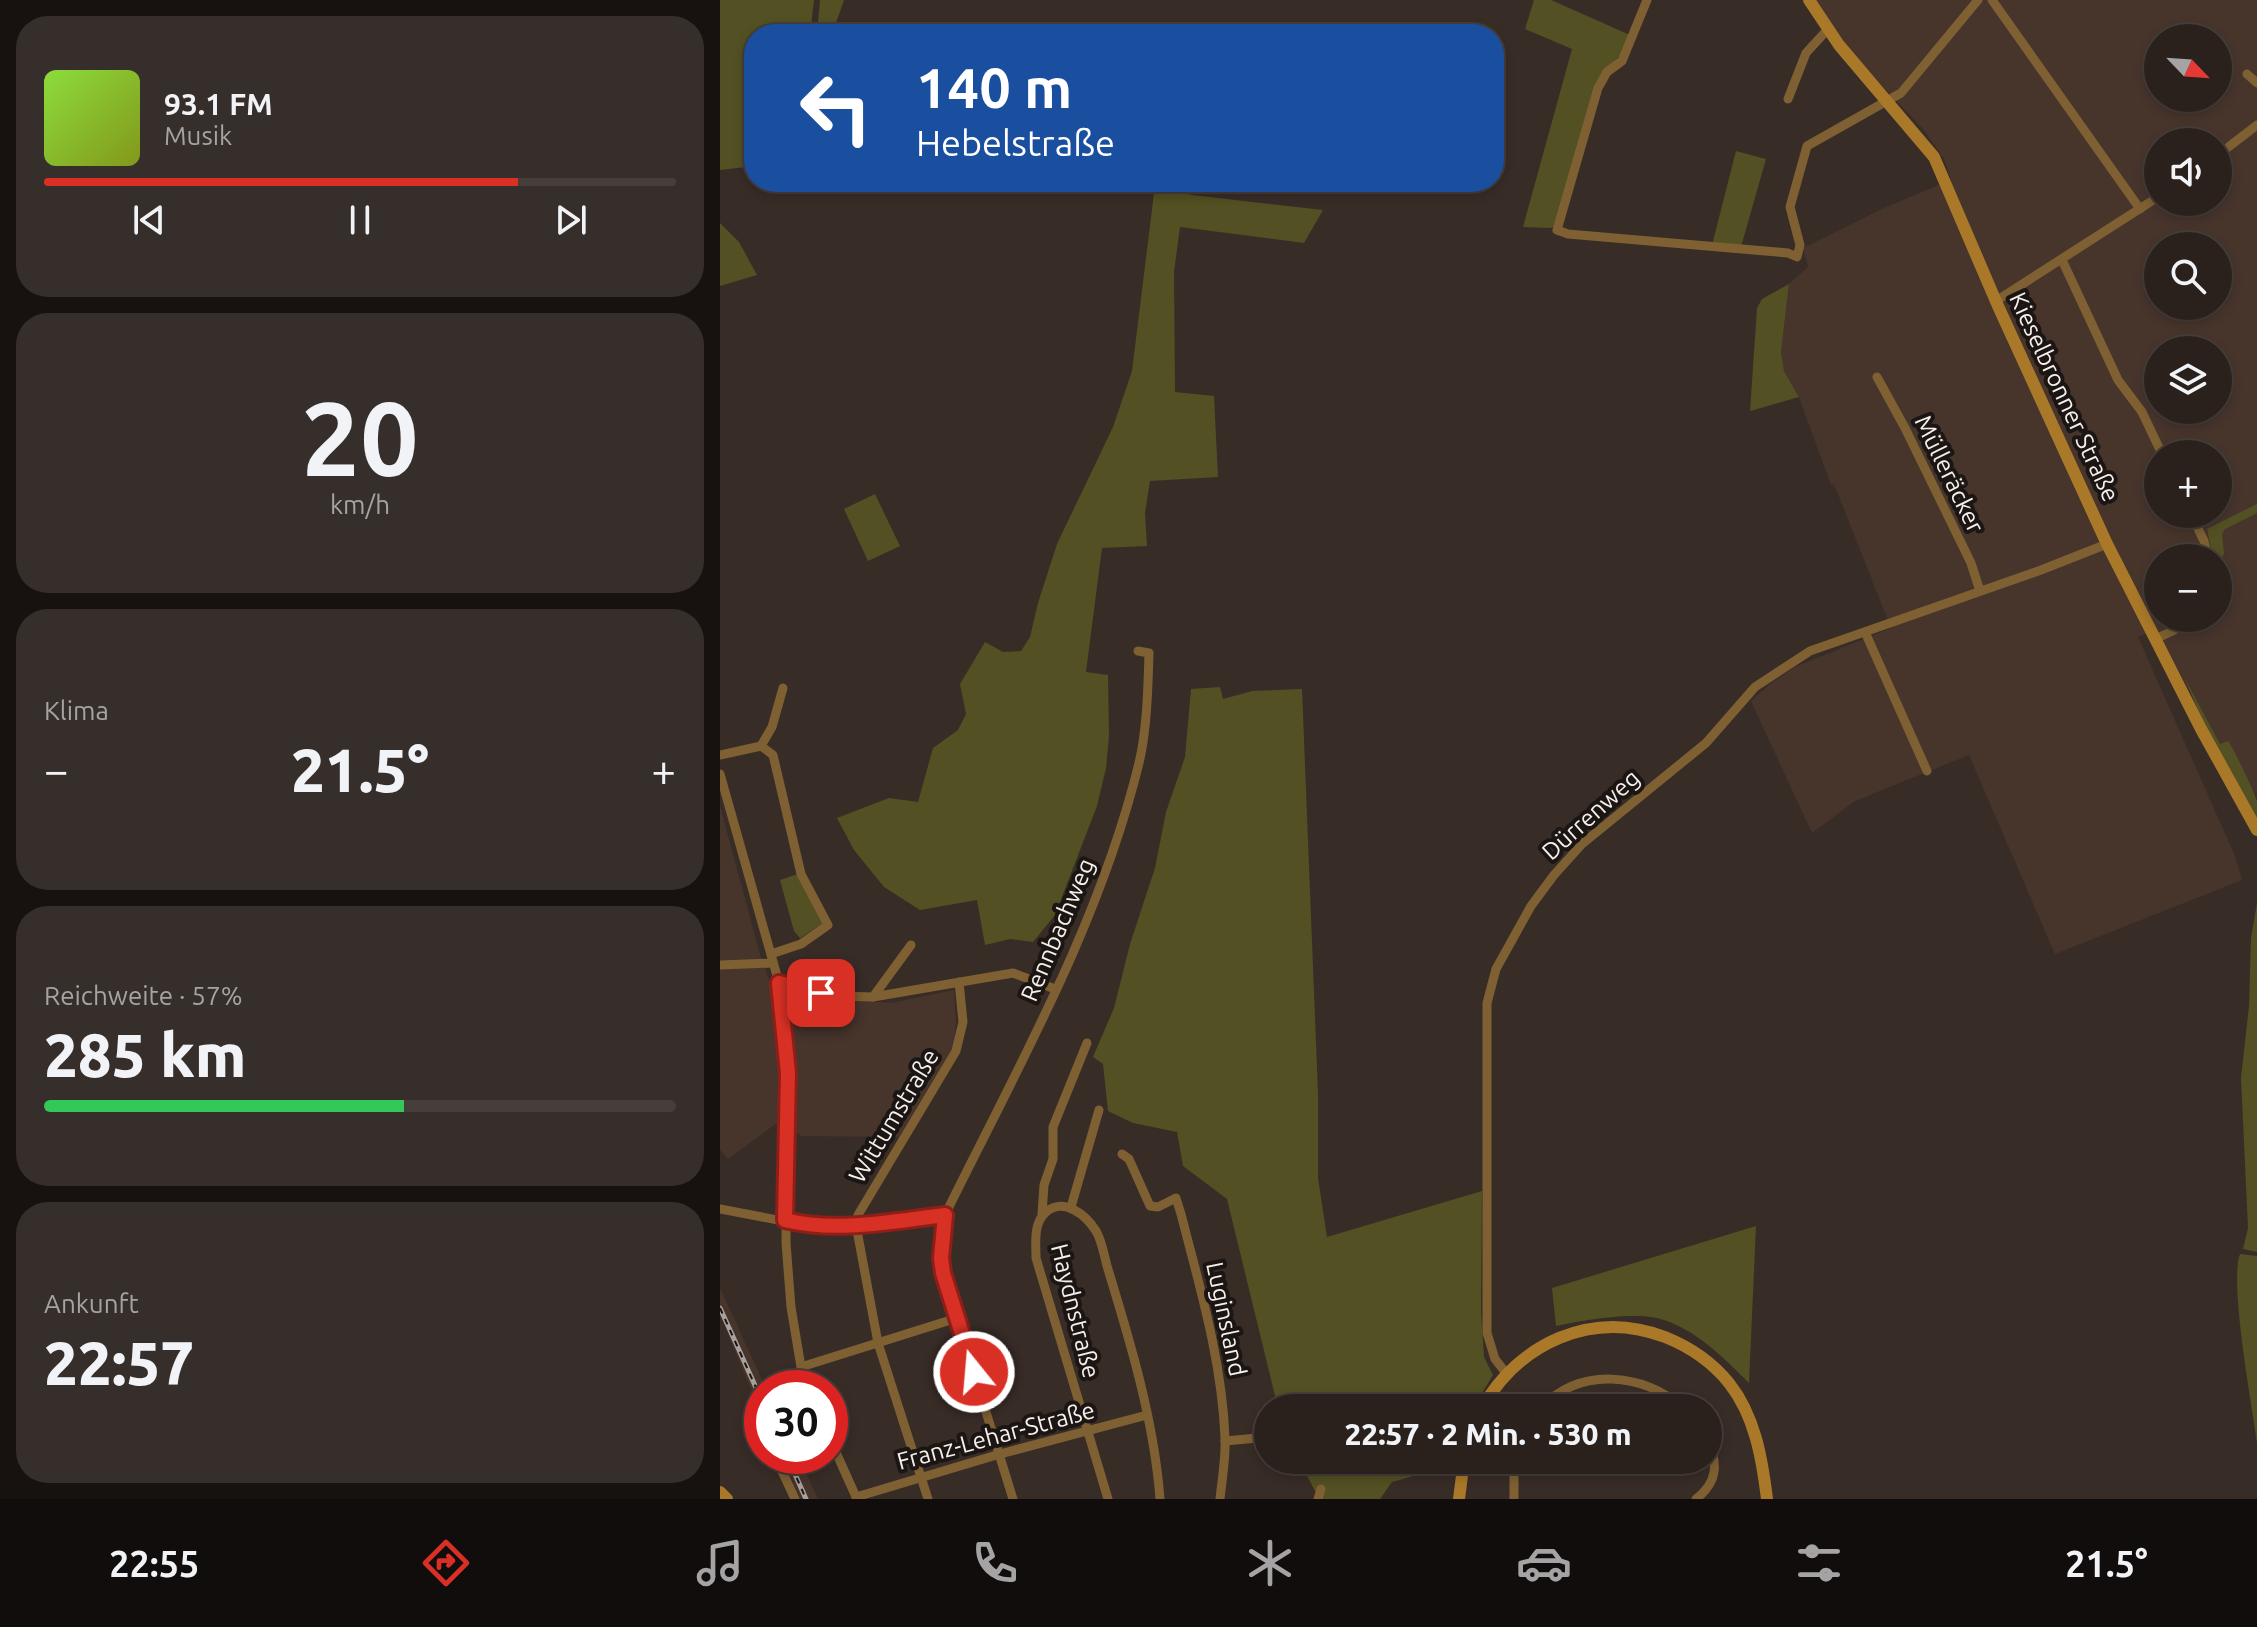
<!DOCTYPE html>
<html lang="de">
<head>
<meta charset="utf-8">
<style>
	:root { --surface:#2a211d; --page:#362e2a; --text:#f1f3f6; --muted:#a5a3a4; --line:#463e3b; --accent:#d93025 }
	body { margin:0; font-family:Ubuntu,sans-serif; background:var(--page); color:var(--text); height:100vh; display:flex; flex-direction:column; font-size:30px; white-space:nowrap }
	* { box-sizing:border-box; margin:0 }
	p { font-size:26px; color:var(--muted) }
	.icon { flex:none; width:44px; height:44px; fill:none; stroke:currentColor; stroke-width:2; stroke-linecap:round; stroke-linejoin:round }
	.map { position:relative; flex:1; overflow:hidden }
	.drawer { display:flex; flex-direction:column; gap:16px; padding:16px; background:#171210; width:720px }
	.drawer>* { flex:none }
	.guide { position:absolute; left:24px; top:24px; width:760px; height:168px; border-radius:32px; box-shadow:0 4px 12px #0003,0 0 0 2px var(--line); background:#1a4fa0; color:#fff; overflow:hidden }
	.needle { width:52px; rotate:115deg }
	.fabs { position:absolute; left:1424px; top:24px; display:grid; gap:16px }
	.fabs a { display:grid; place-items:center; width:88px; height:88px; border-radius:50%; background:var(--surface); box-shadow:0 4px 12px #0003,0 0 0 2px var(--line); font-size:40px }
	.speed { position:absolute; left:24px; top:1370px; display:flex; gap:16px; font-size:40px; font-weight:700; text-align:center }
	.speed>* { display:grid; place-content:center; width:104px; height:104px; border-radius:50%; background:var(--surface); box-shadow:0 4px 12px #0003,0 0 0 2px var(--line); line-height:1 }
	.speed .limit { border:12px solid #d22; background:#fff; color:#111 }
	.pin { position:absolute; display:grid; place-items:center; width:68px; height:68px; color:#fff; margin:-34px; border-radius:16px; box-shadow:0 4px 12px #0006 }
	.me { position:absolute; width:88px; margin:-44px; rotate:343deg; stroke-linejoin:round; filter:drop-shadow(0 0 6px #0008) }
	.turn { display:flex; align-items:center; gap:28px; height:168px; padding:0 40px; font-size:36px }
	.turn .icon { width:104px; height:104px; stroke-width:2.5 }
	.turn b { display:block; font-size:56px; line-height:68px }
	.big { font-size:60px; font-weight:800; line-height:1.1 }
	.drawer .widget { flex:1; display:flex; flex-direction:column; justify-content:center; gap:12px; min-width:0; padding:0 28px; border-radius:32px; background:var(--page) }
	.drawer .dial { align-items:center; gap:0 }
	.dial b { font-size:104px; line-height:1 }
	.song { display:flex; align-items:center; gap:24px }
	.cover { width:96px; height:96px; border-radius:12px; background:linear-gradient(135deg,hsl(90 70% 55%),hsl(70 70% 35%)) }
	.played { height:8px; border-radius:4px; background:linear-gradient(90deg,var(--accent) 75%,var(--line) 75%) }
	.keys { display:flex; justify-content:space-around; direction:ltr }
	.heat { display:flex; justify-content:space-between; align-items:center; font-size:44px; direction:ltr }
	.charge { height:12px; border-radius:6px; background:linear-gradient(90deg,#34c759 57%,var(--line) 0) }
	.trip { position:absolute; left:534px; top:1394px; width:468px; height:80px; border-radius:40px; background:var(--surface); box-shadow:0 4px 12px #0003,0 0 0 2px var(--line); font-weight:800; line-height:80px; text-align:center }
	.menu { display:flex; height:128px; justify-content:space-around; align-items:center; background:#110d0c; color:var(--muted) }
	.menu .icon { width:56px; height:56px }
	.menu .on { color:var(--accent) }
	.menu b { font-size:36px; color:var(--text) }
	main { display:flex; flex:1; min-height:0 }
	.map>svg:first-child { display:block }
</style>
</head>
<body>
<main>
<section class="drawer">
<div class="widget">
<div class="song"><i class="cover"></i><div><b>93.1 FM</b><p>Musik</p></div></div>
<div class="played"></div>
<div class="keys"><svg class="icon" aria-label="previous" viewBox="0 0 24 24"><path d="M18 5L8 12l10 7zM5 5v14"/></svg><svg class="icon" aria-label="pause" viewBox="0 0 24 24"><path d="M8 5v14M16 5v14"/></svg><svg class="icon" aria-label="next" viewBox="0 0 24 24"><path d="M6 5l10 7-10 7zM19 5v14"/></svg></div>
</div>
<div class="widget dial"><b>20</b><p>km/h</p></div>
<div class="widget"><p>Klima</p>
<div class="heat"><a>−</a><b class="big">21.5°</b><a>+</a></div>
</div>
<div class="widget"><p>Reichweite · 57%</p><b class="big">285 km</b><div class="charge"></div></div>
<div class="widget"><p>Ankunft</p><b class="big">22:57</b></div>
</section>
<div class="map">
<svg width="1537" height="1499" viewBox="0 0 1537 1499">
	<rect width="100%" height="100%" fill="#382c27"/>
	<g fill="#47352c" fill-rule="evenodd">
		<path d="M 1094,0 L 1537,0 L 1537,797 L 1504,743 L 1500,745 L 1435,629 L 1418,637 L 1515,856 L 1522,880 L 1335,954 L 1249,755 L 1135,801 L 1092,833 L 1031,701 L 1050,684 L 1075,667 L 1171,628 L 1114,484 L 1111,485 L 1079,397 L 1064,371 L 1061,352 L 1069,284 L 1088,267 L 1083,248 L 1166,207 L 1231,180 L 1224,159 L 1204,130 L 1146,69 L 1109,24 ZM 1438,38 L 1498,38 L 1498,98 L 1438,98 ZM 1438,142 L 1498,142 L 1498,202 L 1438,202 ZM 1438,246 L 1498,246 L 1498,306 L 1438,306 ZM 1438,350 L 1498,350 L 1498,410 L 1438,410 ZM 1438,454 L 1498,454 L 1498,514 L 1438,514 ZM 1438,558 L 1498,558 L 1498,618 L 1438,618 Z"/>
		<polygon points="0,806 41,958 50,982 94,997 171,1003 234,990 236,1024 234,1045 179,1137 81,1136 61,1120 8,1159 0,1150"/>
		<polygon points="0,1288 44,1384 48,1383 50,1388 42,1388 42,1419 33,1401 35,1399 0,1314"/>
		<polygon points="61,1456 78,1456 98,1499 81,1499"/>
	</g>
	<g fill="#535023">
		<polygon points="0,0 94,0 90,34 34,34 34,166 0,170"/>
		<polygon points="100,0 124,0 112,34 97,34"/>
		<polygon points="814,0 831,0 910,35 903,52 887,70 834,227 830,228 803,227 852,49 805,29"/>
		<polygon points="1016,151 1046,159 1021,247 992,245"/>
		<polygon points="435,185 472,195 603,210 584,243 460,227 454,272 455,392 494,396 498,477 430,481 425,513 427,546 382,548 366,672 388,675 389,736 386,768 377,806 335,915 313,942 290,939 265,945 257,900 200,910 164,887 134,850 117,818 169,798 198,802 213,748 238,730 246,714 240,684 265,642 283,652 301,651 310,637 318,603 337,544 393,427 412,371"/>
		<polygon points="0,223 19,242 37,275 0,286"/>
		<polygon points="1069,284 1061,352 1064,371 1079,397 1030,411 1037,308 1042,299"/>
		<polygon points="155,494 180,546 148,561 124,509"/>
		<polygon points="1537,504 1537,513 1505,529 1502,534 1504,554 1499,561 1498,558 1493,558 1487,529"/>
		<path d="M 1464,677 L 1500,744 L 1508,741 C 1512,745 1536,795 1537,801 C 1537,807 1537,815 1537,821 L 1485,726 Z"/>
		<polygon points="500,687 503,699 532,691 582,689 598,1093 598,1178 607,1237 762,1191 761,1311 764,1357 773,1375 753,1408 558,1408 507,1199 463,1166 457,1132 413,1123 388,1111 383,1064 373,1057 394,1008 410,944 435,868 446,812 465,757 471,689"/>
		<polygon points="78,874 103,923 80,938 74,931 60,880"/>
		<polygon points="1537,903 1537,1252 1523,1249 1528,1228 1521,1078 1529,1006 1531,938"/>
		<path d="M 1036,1226 L 1029,1383 C 1003,1357 975,1328 937,1318 C 913,1312 860,1320 836,1326 L 832,1288 Z"/>
		<path d="M 1520,1254 L 1537,1256 L 1537,1442 C 1532,1405 1509,1281 1520,1254 Z"/>
		<path d="M 579,1460 L 715,1460 C 706,1474 687,1478 672,1482 L 660,1499 L 603,1499 L 596,1493 Z"/>
	</g>
	<g fill="none" stroke-linecap="round" stroke-linejoin="round">
		<g stroke="#7e6032" stroke-width="9">
			<polyline points="927,0 902,61 887,72 878,88 837,230 848,234 1068,253 1077,257 1080,245 1070,207 1087,146 1181,93 1258,0"/>
			<polyline points="1272,0 1420,209"/>
			<polyline points="1527,74 1537,83"/>
			<polyline points="1068,99 1086,53 1108,29"/>
			<polyline points="1498,155 1537,125"/>
			<polyline points="1342,260 1398,380 1422,412 1442,454"/>
			<polyline points="1276,301 1438,197"/>
			<polyline points="1157,377 1185,428 1251,563 1260,591"/>
			<polyline points="1471,514 1484,541 1488,558"/>
			<polyline points="1145,632 1207,771"/>
			<polyline points="1435,639 1459,628 1472,618"/>
			<polyline points="41,746 52,727 63,688"/>
			<polyline points="0,755 41,746 53,755 81,874 108,925 81,944 51,954"/>
			<polyline points="0,774 59,983 68,1073 66,1243 71,1307 81,1367 89,1388"/>
			<polyline points="0,965 53,963"/>
			<polyline points="59,983 119,996 153,997 293,973 335,989"/>
			<polyline points="153,997 191,945"/>
			<path d="M 402,1154 L 409,1159 L 430,1206 L 438,1207 L 456,1198 L 461,1214 C 480,1288 502,1361 505,1438 C 506,1458 502,1479 500,1499"/>
			<polyline points="351,1207 379,1110"/>
			<polyline points="0,1209 84,1225 136,1225 225,1215"/>
			<polyline points="322,1214 324,1185 333,1159 333,1127 367,1043"/>
			<polyline points="81,1367 237,1318"/>
			<polyline points="786,1373 775,1359 767,1333 767,1003 776,969 811,906 834,875 862,844 986,743 1035,687 1090,651 1321,570 1387,544"/>
			<path d="M 821,1408 C 861,1366 922,1373 964,1408"/>
			<polyline points="38,1433 42,1436"/>
			<polyline points="110,1439 137,1499"/>
			<polyline points="505,1441 548,1437"/>
			<polyline points="55,1456 75,1499"/>
			<polyline points="794,1460 794,1499"/>
			<polyline points="136,1497 280,1454 427,1415"/>
			<polyline points="208,1499 158,1343 136,1225 138,1215 236,1051 243,1022 239,982"/>
			<path d="M 293,1499 L 223,1273 L 221,1258 L 225,1215 C 297,1069 380,923 419,763 C 427,730 428,687 429,653 L 418,651"/>
			<path d="M 388,1499 L 316,1258 C 316,1243 313,1223 326,1212 C 344,1197 366,1215 376,1231 C 382,1241 384,1255 387,1266 C 410,1341 434,1420 440,1499"/>
			<polyline points="598,1499 601,1489"/>
			<path d="M 976,1499 C 998,1482 998,1464 988,1440"/>
		</g>
		<g stroke="#a97929" stroke-width="12">
			<polyline points="1089,0 1119,45 1214,157 1278,306 1387,544 1481,729 1537,830"/>
			<path d="M 762,1408 C 799,1343 872,1309 945,1337 C 970,1347 992,1362 1009,1383 C 1035,1416 1042,1458 1047,1499"/>
			<polyline points="0,1492 7,1499"/>
			<polyline points="739,1499 744,1460"/>
		</g>
		<g stroke="#a9a09c" stroke-width="5">
			<g id="rail">
				<polyline points="0,1308 42,1401"/>
				<polyline points="67,1456 86,1499"/>
			</g>
		</g>
		<use href="#rail" stroke="#1b1613" stroke-width="2" stroke-dasharray="6" stroke-linecap="butt"/>
	</g>
	<g fill="none" stroke-linecap="round" stroke-linejoin="round">
		<g stroke="#8d1f18" stroke-width="20">
			<path id="route" d="M 101,993 L 59,983 L 68,1073 L 65,1220 C 117,1233 173,1221 225,1215 L 221,1258 L 223,1273 L 254,1372"/>
		</g>
		<use href="#route" stroke="#d93025" stroke-width="14"/>
	</g>
	<g text-anchor="middle" stroke-width="8" stroke-linejoin="round" paint-order="stroke">
		<g font-size="24" fill="#f7efec" stroke="#1b1613">
			<text transform="translate(1344 397) rotate(65)" y="8">Kieselbronner Straße</text>
			<text transform="translate(1229 474) rotate(64)" y="8">Mülleräcker</text>
			<text transform="translate(871 815) rotate(-42)" y="8">Dürrenweg</text>
			<text transform="translate(338 930) rotate(-67)" y="8">Rennbachweg</text>
			<text transform="translate(174 1116) rotate(-59)" y="8">Wittumstraße</text>
			<text transform="translate(355 1311) rotate(76)" y="8">Haydnstraße</text>
			<text transform="translate(506 1319) rotate(78)" y="8">Luginsland</text>
			<text transform="translate(276 1436) rotate(-15)" y="8">Franz-Lehar-Straße</text>
		</g>
	</g>
</svg>
<div class="fabs">
<a><svg class="needle" viewBox="-14 -14 28 28"><path d="M0-13l5 13h-10z" fill="#e53935"/><path d="M0 13l5-13h-10z" fill="#a5a3a4"/></svg></a>
<a><svg class="icon" aria-label="sound" viewBox="0 0 24 24"><path d="M4 9h4l5-4v14l-5-4H4zM17 9q2 3 0 6"/></svg></a>
<a><svg class="icon" aria-label="search" viewBox="0 0 24 24"><circle cx="10" cy="10" r="6"/><path d="M15 15l6 6"/></svg></a>
<a><svg class="icon" aria-label="layers" viewBox="0 0 24 24"><path d="M12 4l9 5-9 5-9-5zM3 14l9 5 9-5"/></svg></a>
<a>+</a>
<a>−</a>
</div>
<div class="speed"><div class="limit">30</div></div>
<div class="pin" style="left:101px;top:993px;background:#d93025"><svg class="icon" aria-label="arrive" viewBox="0 0 24 24"><path d="M6 21V4h12l-3 4 3 4H6"/></svg></div>
<svg class="me" style="left:254px;top:1372px" viewBox="-20 -20 40 40"><circle r="17" fill="#d93025" stroke="#fff" stroke-width="3"/><path d="M0-11L8 9 0 5-8 9z" fill="#fff"/></svg>
<div class="trip">22:57 · 2 Min. · 530 m</div>
<div class="guide">
<div class="turn"><svg class="icon" aria-label="left" viewBox="0 0 24 24"><path d="M17 20v-9H6M10 6l-5 5 5 5"/></svg><div><b>140 m</b>Hebelstraße</div></div>
</div>
</div>
</main>
<nav class="menu">
<b>22:55</b>
<svg class="icon on" aria-label="directions" viewBox="0 0 24 24"><path d="M12 3l9 9-9 9-9-9zM9 14v-3h6M13 9l2 2-2 2"/></svg>
<svg class="icon" aria-label="music" viewBox="0 0 24 24"><path d="M9 18V5l10-2v13"/><circle cx="6" cy="18" r="3"/><circle cx="16" cy="16" r="3"/></svg>
<svg class="icon" aria-label="phone" viewBox="0 0 24 24"><path d="M5 4h4l2 5-3 2q2 4 5 5l2-3 5 2v4C11 20 4 13 5 4z"/></svg>
<svg class="icon" aria-label="climate" viewBox="0 0 24 24"><path d="M12 3v18M4 7l16 10M4 17L20 7"/></svg>
<svg class="icon" aria-label="car" viewBox="0 0 24 24"><path d="M5 17H2v-5l4-1 3-4h7l3 4 3 1v5h-3M9 17h6M6 11h13"/><circle cx="7" cy="17" r="2"/><circle cx="17" cy="17" r="2"/></svg>
<svg class="icon" aria-label="filters" viewBox="0 0 24 24"><path d="M4 7h16M4 17h16"/><circle cx="9" cy="7" r="2"/><circle cx="15" cy="17" r="2"/></svg>
<b>21.5°</b>
</nav>
</body>
</html>
